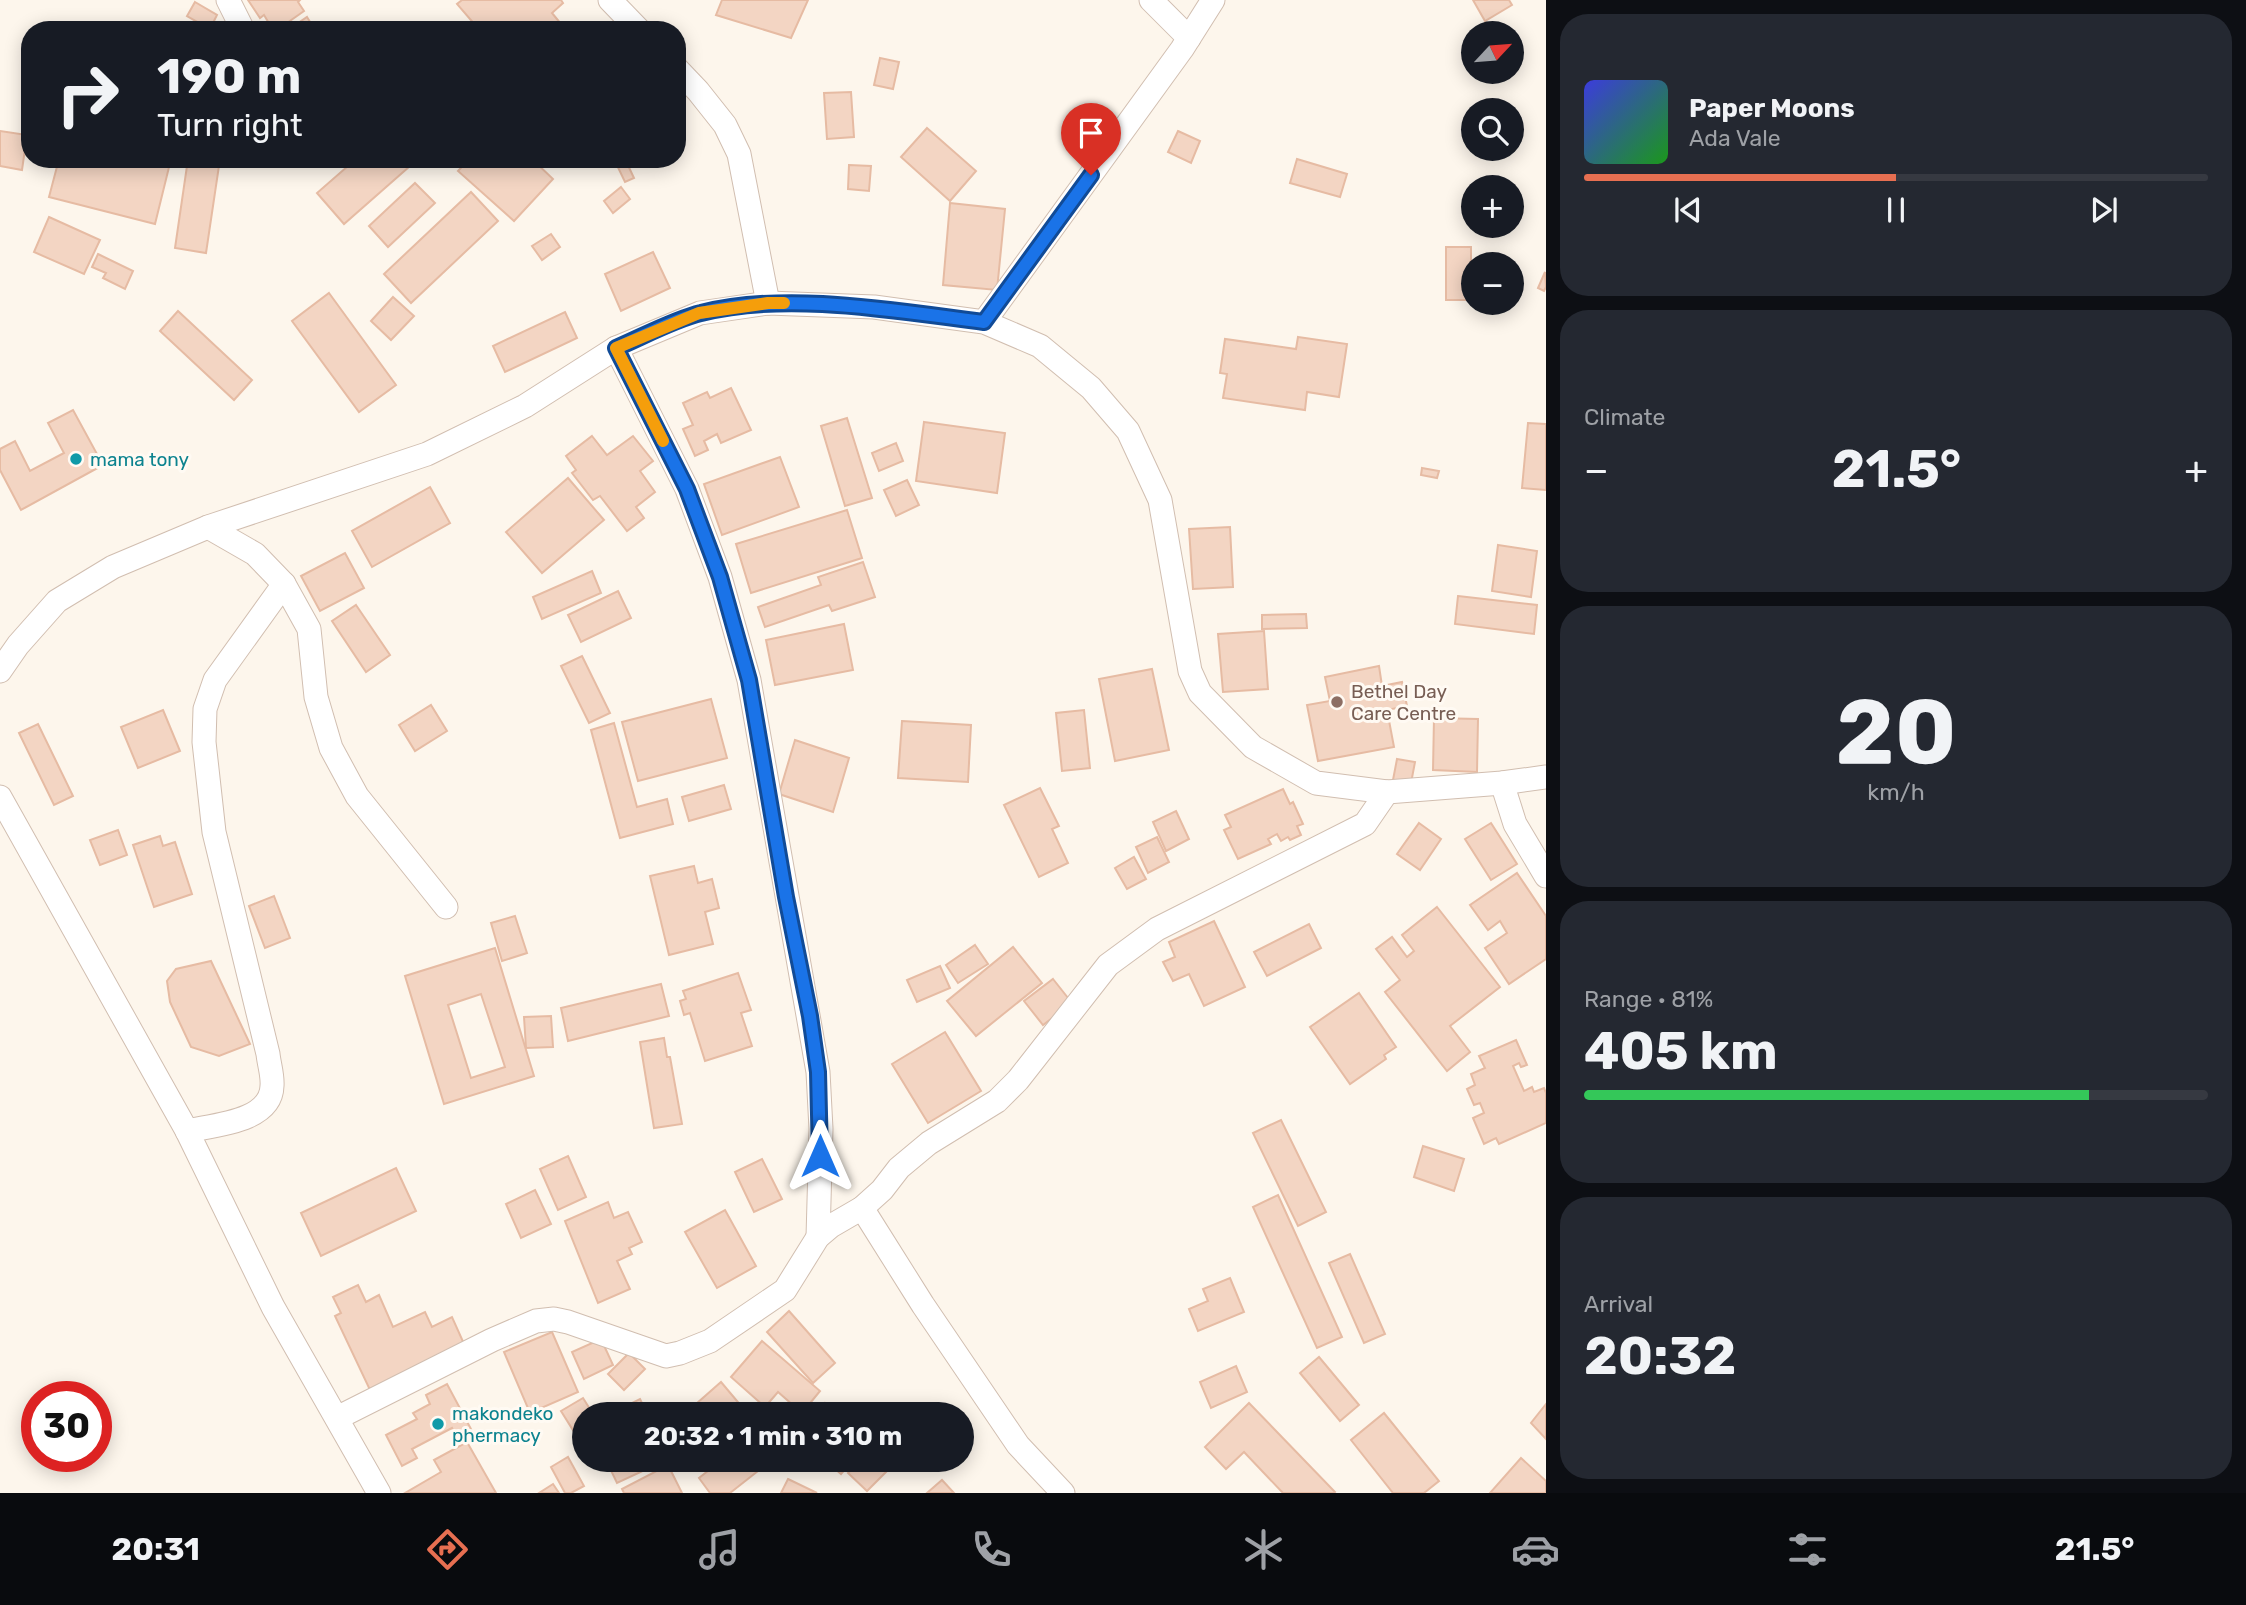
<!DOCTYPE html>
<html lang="en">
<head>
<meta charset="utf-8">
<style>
	:root { --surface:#171b24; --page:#242831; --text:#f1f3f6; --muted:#9ea1a6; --line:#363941; --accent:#e76f51 }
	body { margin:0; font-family:Rubik,sans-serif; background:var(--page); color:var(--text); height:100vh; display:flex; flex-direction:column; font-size:26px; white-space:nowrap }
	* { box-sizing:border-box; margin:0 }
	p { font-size:23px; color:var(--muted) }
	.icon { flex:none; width:38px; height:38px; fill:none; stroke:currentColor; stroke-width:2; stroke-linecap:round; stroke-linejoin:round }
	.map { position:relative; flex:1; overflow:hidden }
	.side { display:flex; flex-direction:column; gap:14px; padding:14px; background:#0d0f14; width:700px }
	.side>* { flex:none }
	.top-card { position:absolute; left:21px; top:21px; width:665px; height:147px; border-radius:28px; box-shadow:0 4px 18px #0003; background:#171b24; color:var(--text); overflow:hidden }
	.needle { width:46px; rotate:64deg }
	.tools { position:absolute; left:1461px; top:21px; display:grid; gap:14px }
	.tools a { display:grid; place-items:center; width:63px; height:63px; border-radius:50%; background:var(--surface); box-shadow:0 4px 18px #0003; font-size:35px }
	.speed { position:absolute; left:21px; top:1381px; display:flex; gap:14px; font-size:35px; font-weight:700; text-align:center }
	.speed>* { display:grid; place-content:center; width:91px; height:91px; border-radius:50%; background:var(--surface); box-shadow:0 4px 18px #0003; line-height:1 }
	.speed .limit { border:10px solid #d22; background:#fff; color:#111 }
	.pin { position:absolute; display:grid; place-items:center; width:60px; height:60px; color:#fff; margin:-72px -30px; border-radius:50% 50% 50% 0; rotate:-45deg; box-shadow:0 0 7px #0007 }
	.pin .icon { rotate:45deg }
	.me { position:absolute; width:77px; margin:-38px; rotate:0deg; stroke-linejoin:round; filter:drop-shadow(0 0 5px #0008) }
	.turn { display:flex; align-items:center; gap:24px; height:147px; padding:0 21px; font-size:32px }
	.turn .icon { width:91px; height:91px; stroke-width:2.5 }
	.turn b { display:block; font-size:49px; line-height:60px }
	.big { font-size:52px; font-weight:700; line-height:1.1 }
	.side .tile { flex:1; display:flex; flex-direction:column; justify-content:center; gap:10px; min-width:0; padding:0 24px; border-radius:28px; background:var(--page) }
	.side .dial { align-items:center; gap:0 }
	.dial b { font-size:91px; line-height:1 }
	.song { display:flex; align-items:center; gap:21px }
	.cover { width:84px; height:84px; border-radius:10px; background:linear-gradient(135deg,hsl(240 70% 55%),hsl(120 70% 35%)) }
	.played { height:7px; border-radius:4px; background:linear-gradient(90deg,var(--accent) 50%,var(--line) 50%) }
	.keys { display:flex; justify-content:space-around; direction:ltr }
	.heat { display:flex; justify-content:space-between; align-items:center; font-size:38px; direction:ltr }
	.charge { height:10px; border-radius:5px; background:linear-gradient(90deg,#34c759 81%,var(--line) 0) }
	.trip { position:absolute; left:572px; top:1402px; width:402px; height:70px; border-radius:35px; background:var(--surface); box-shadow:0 4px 18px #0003; font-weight:700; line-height:70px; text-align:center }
	.dock { display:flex; height:112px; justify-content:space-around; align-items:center; background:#090b0e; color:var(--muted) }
	.dock .icon { width:49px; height:49px }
	.dock .current { color:var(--accent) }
	.dock b { font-size:32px; color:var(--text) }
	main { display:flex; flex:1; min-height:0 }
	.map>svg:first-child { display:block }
</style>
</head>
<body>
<main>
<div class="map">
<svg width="1546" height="1493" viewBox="0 0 1546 1493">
	<rect width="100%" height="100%" fill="#fdf6ec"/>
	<g fill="#f3d5c3" stroke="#e6bba3" stroke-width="2" fill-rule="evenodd">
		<polygon points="248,0 300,0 298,2 304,11 277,30 273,30 264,15 260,18"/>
		<polygon points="462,0 561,0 563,3 552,13 566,30 472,30 476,26 457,4"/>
		<polygon points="722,0 808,0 791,38 716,15"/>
		<polygon points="1473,0 1509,0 1512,5 1485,21"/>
		<polygon points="195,2 217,15 210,29 187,16"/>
		<polygon points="307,17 315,30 288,30"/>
		<polygon points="880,58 899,62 893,89 874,85"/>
		<polygon points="851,92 854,137 827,139 824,93"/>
		<polygon points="927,128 976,171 950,201 901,157"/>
		<polygon points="0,131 27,135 22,170 0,166"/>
		<polygon points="1178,131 1200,141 1191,163 1168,152"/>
		<polygon points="59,159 171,159 155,224 49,197"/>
		<polygon points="188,159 220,159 206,253 175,248"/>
		<polygon points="356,159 418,159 344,224 317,193"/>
		<polygon points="469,159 532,159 553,179 514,221 458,171"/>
		<polygon points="614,159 625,159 634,178 625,182"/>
		<polygon points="1297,159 1347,174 1340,197 1290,183"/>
		<polygon points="849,165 871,166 869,191 848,189"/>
		<polygon points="415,183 435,203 388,247 369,226"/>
		<polygon points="621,187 630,199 613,213 604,201"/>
		<polygon points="471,192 498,221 411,303 384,274"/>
		<polygon points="950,203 1005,209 997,290 943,285"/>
		<polygon points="49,217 100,240 84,274 34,252"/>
		<polygon points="551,234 560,247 542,260 532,246"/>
		<rect x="1446" y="247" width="25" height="53"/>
		<polygon points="653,252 670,288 621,311 605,274"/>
		<polygon points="98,254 133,271 125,289 103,278 106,273 92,267"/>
		<polygon points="1545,272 1546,287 1544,291 1538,288"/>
		<polygon points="329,293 396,385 359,412 292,321"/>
		<polygon points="393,297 414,316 391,340 371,321"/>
		<polygon points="178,311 252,380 234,400 160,331"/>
		<polygon points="565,312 577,338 505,372 493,346"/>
		<polygon points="1298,337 1347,344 1339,397 1307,392 1305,410 1223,398 1227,374 1220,373 1225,339 1296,349"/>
		<polygon points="731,388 751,430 721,443 717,434 704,441 708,450 695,456 683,429 693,425 683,403 707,392 710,398"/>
		<polygon points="73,410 103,465 21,510 0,470 0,449 15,441 30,471 64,453 48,423"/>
		<polygon points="847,418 872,498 845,506 821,426"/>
		<polygon points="924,422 1005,433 997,493 916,481"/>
		<polygon points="1528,423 1546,424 1546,490 1522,488"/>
		<polygon points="592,436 607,455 633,436 653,461 640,471 655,492 636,507 644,518 627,531 600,496 593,500 572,473 576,470 566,456"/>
		<polygon points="896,443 903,461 879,471 872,453"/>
		<polygon points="780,457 799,507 722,535 704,484"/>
		<polygon points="1422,468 1439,471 1437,478 1421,475"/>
		<polygon points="568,478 604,520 542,573 506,532"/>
		<polygon points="907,480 919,505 896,516 884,490"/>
		<polygon points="430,487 450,523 372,567 352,531"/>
		<polygon points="847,510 862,558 751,593 736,544"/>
		<polygon points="1230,527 1233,587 1193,589 1189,529"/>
		<polygon points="1498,545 1537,551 1531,597 1492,591"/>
		<polygon points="345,553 364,588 320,611 301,576"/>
		<polygon points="863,562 875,597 832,611 829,605 765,627 758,607 821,585 818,577"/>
		<polygon points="592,571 601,593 542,619 533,597"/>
		<polygon points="618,591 631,618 581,642 568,615"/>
		<polygon points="1458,596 1537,605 1534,634 1455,624"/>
		<polygon points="356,605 390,655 366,672 332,621"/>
		<polygon points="1306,614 1307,628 1262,629 1262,615"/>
		<polygon points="844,624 853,670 775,685 766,640"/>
		<polygon points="1264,631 1268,689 1223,692 1218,634"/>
		<polygon points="582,656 610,713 589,723 561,666"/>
		<polygon points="1379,666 1382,686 1402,682 1407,706 1387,710 1394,747 1318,761 1307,705 1330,701 1325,677"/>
		<polygon points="1152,669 1169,750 1115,761 1099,679"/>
		<polygon points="711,699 727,758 638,781 622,722"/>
		<polygon points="431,705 447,731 415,751 399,725"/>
		<polygon points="163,710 180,751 138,768 121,727"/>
		<polygon points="1084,710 1090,768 1062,771 1056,713"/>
		<polygon points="1434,718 1478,719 1477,772 1433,770"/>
		<polygon points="902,721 971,725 968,782 898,778"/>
		<polygon points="614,723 637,807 667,799 673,824 620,838 591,730"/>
		<polygon points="38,724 73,796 54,805 19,733"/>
		<polygon points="795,740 849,758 833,812 779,794"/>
		<polygon points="1397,759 1415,762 1411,783 1393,780"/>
		<polygon points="724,785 731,809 689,821 682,797"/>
		<polygon points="1040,788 1059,826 1052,829 1068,863 1039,877 1004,805"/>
		<polygon points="1283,789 1290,804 1293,802 1303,824 1297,826 1301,835 1290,840 1288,837 1281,841 1277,834 1268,839 1271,844 1238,859 1224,830 1231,827 1225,815"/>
		<polygon points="1176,811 1189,839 1166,851 1153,822"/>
		<polygon points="1419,823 1441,839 1420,870 1397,854"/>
		<polygon points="1491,823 1517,864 1491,880 1465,839"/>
		<polygon points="118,830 127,855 100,865 90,840"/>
		<polygon points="160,836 163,846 175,842 192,894 154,907 133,845"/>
		<polygon points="1157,837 1169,862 1148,873 1136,847"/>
		<polygon points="1134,857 1146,879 1127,889 1115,868"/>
		<polygon points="694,866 698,883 712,879 719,908 705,912 713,944 669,955 650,876"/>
		<polygon points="1517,873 1546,916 1546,959 1509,984 1485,948 1507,933 1500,921 1488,930 1470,905"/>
		<polygon points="274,896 290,938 265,948 249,906"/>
		<polygon points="1437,907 1500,987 1450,1026 1470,1052 1447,1071 1385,992 1400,980 1376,949 1392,937 1407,957 1414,951 1402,935"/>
		<polygon points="515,916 527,953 502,961 491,923"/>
		<polygon points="1214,921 1245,987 1204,1006 1189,974 1173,981 1163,962 1175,957 1169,942"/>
		<polygon points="1309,924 1321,948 1267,976 1254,952"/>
		<polygon points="975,945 988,964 958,983 946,965"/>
		<polygon points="1013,947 1042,983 976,1036 947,1001"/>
		<path d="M 495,948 L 534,1076 L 444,1104 L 405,976 ZM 481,994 L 505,1067 L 471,1078 L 448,1005 Z"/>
		<polygon points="211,961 250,1044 219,1056 191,1047 170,1002 167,981 176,969"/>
		<polygon points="940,966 950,988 917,1002 907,980"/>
		<polygon points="738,973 751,1010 741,1013 752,1046 705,1061 690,1013 684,1015 680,1001 686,999 683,991"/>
		<polygon points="1053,979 1072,1003 1043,1025 1024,1001"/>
		<polygon points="661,984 669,1016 568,1041 561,1008"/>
		<polygon points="1359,993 1396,1047 1384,1055 1386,1059 1350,1084 1310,1027"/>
		<polygon points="551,1016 553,1047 526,1048 524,1017"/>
		<polygon points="945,1032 981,1091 928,1123 892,1064"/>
		<polygon points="664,1038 667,1057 670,1057 682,1124 654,1128 640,1042"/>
		<polygon points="1516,1040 1527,1065 1521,1067 1519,1063 1513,1066 1524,1091 1532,1087 1534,1092 1544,1088 1546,1093 1546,1123 1499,1144 1496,1138 1484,1144 1473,1118 1484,1113 1480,1103 1474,1105 1467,1089 1475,1085 1471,1074 1485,1068 1479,1056"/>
		<polygon points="1281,1120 1326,1212 1298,1226 1253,1133"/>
		<polygon points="1423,1146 1464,1159 1454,1191 1414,1177"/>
		<polygon points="568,1156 586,1197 558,1210 540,1169"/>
		<polygon points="762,1159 782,1199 754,1212 735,1172"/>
		<polygon points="396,1168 416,1211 321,1256 301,1213"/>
		<polygon points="535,1190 551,1224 521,1238 506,1204"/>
		<polygon points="1278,1195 1342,1337 1317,1348 1253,1207"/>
		<polygon points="608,1202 614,1218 628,1212 642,1242 629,1248 632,1254 617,1261 630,1289 598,1303 565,1221"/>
		<polygon points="725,1210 756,1266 717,1288 685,1232"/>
		<polygon points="1350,1254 1385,1334 1364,1343 1329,1263"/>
		<polygon points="1230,1278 1244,1312 1198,1331 1189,1309 1208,1301 1203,1289"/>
		<polygon points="358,1285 366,1302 379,1295 393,1327 425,1312 432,1327 452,1317 465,1346 370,1390 335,1316 341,1313 333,1297"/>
		<polygon points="789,1311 835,1363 813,1383 767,1332"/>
		<polygon points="552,1332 578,1392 530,1413 504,1352"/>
		<polygon points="601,1339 613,1365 584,1379 572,1352"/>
		<polygon points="762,1341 820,1391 802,1413 778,1392 765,1407 731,1377"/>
		<polygon points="629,1353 645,1369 624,1390 608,1374"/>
		<polygon points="1319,1357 1359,1405 1340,1421 1300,1373"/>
		<polygon points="1236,1366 1247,1392 1211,1408 1200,1382"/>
		<polygon points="721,1382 748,1414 691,1414 688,1411"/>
		<polygon points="447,1384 471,1429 456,1437 452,1428 412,1449 417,1458 402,1466 386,1435 417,1419 413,1413 430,1404 426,1395"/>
		<polygon points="583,1398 593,1414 584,1414 584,1429 576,1435 561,1411"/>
		<polygon points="640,1399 647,1414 610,1414"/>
		<polygon points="825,1403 837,1414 816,1414"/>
		<polygon points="1249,1403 1335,1492 1334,1493 1283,1493 1244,1452 1226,1469 1205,1447"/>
		<polygon points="1546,1404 1546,1439 1531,1423"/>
		<polygon points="1384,1413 1439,1481 1424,1493 1393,1493 1351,1440"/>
		<polygon points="467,1442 496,1493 405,1493 441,1472 434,1460"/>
		<polygon points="568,1457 584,1486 571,1493 565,1493 551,1467"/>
		<polygon points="1521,1458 1546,1481 1546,1493 1490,1493"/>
		<polygon points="606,1460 661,1460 662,1462 617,1483"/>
		<polygon points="722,1460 766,1460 768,1463 730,1493 710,1493 699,1478"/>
		<polygon points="825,1460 853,1460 841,1474"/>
		<polygon points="861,1460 896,1460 897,1461 867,1491 848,1473"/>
		<polygon points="668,1465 682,1493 624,1493 622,1489"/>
		<polygon points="788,1479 817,1493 781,1493"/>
		<polygon points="942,1480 954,1493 927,1493"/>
		<polygon points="553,1484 559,1493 539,1493"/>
	</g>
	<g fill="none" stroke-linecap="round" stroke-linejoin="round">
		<g stroke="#d1beb0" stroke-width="25">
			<g id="street">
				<polyline points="228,0 243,30"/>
				<polyline points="610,0 639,30"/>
				<polyline points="1151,0 1189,38"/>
				<polyline points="677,69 698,91 725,125 739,154 768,303"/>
				<polyline points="984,322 1182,49 1213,0"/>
				<polyline points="616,348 687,489 720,577 749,680 818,1072 821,1129 818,1237"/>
				<polyline points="208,527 255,554 284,584 309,629 316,697 331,748 357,796 446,907"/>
				<polyline points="0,671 18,645 57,601 113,567 208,527 427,454 525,406 616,348 700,313 768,303 874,307 984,322 1040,346 1091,388 1128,431 1160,500 1190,671 1200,693 1253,747 1316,783 1387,792 1502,783 1546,777"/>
				<polyline points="1502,783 1515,824 1546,876"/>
				<polyline points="0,797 187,1131 273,1307 379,1493"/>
				<path d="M 187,1131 C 214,1125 271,1122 272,1086 C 273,1076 269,1064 268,1054 L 214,832 L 204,742 L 205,709 L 215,680 L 284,584"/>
				<polyline points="862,1208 923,1305 1018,1445 1063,1493"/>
				<polyline points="337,1418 492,1340 536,1321 554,1319 568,1322 666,1356 680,1353 710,1341 785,1290 818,1237 831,1226 862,1208 882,1190 899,1168 929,1143 997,1101 1018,1080 1108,965 1157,929 1365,824 1387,792"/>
			</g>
		</g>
		<use href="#street" stroke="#fff" stroke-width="23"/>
	</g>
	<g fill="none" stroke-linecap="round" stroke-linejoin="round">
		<g stroke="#114b97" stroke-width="18">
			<path id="route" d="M 820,1156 L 818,1072 L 810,1016 L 786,897 L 749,680 L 720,577 L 687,489 L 616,348 C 642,337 675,319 701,313 C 786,291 897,311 984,322 L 1091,175"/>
		</g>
		<use href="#route" stroke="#1a73e8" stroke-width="12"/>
		<polyline stroke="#f59e0b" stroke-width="12" points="663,441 616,348 699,313 768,303 784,303"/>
	</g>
	<g fill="#0f9aa8" stroke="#fffaf3" stroke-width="2.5">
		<circle cx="76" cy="459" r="7"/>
		<circle cx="438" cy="1424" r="7"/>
	</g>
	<circle fill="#8d6e63" stroke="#fffaf3" stroke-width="2.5" cx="1337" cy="702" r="7"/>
	<g text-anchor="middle" stroke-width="6" stroke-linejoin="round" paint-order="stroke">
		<g font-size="19" fill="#0d838f" stroke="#fffaf3" text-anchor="start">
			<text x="90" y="466">mama tony</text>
			<text x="452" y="1420">makondeko<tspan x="452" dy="22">phermacy</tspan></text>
		</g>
		<g font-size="19" fill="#785e54" stroke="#fffaf3" text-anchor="start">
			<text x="1351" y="698">Bethel Day<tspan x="1351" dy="22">Care Centre</tspan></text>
		</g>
	</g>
</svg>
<div class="tools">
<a><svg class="needle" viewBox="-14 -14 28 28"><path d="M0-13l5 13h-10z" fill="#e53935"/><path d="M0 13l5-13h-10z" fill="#9ea1a6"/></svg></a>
<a><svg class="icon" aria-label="search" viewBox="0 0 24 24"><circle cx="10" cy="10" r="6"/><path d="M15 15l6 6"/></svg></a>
<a>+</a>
<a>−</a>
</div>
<div class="speed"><div class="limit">30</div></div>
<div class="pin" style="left:1091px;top:175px;background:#d93025"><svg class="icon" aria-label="arrive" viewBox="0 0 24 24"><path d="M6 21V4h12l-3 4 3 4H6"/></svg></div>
<svg class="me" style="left:820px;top:1156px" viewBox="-20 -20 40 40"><path d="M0-17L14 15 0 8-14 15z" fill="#1a73e8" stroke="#fff" stroke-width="4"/></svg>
<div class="trip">20:32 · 1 min · 310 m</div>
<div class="top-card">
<div class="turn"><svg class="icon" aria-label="right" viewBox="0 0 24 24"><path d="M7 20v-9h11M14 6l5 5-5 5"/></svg><div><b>190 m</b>Turn right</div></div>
</div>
</div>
<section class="side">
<div class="tile">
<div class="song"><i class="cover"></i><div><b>Paper Moons</b><p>Ada Vale</p></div></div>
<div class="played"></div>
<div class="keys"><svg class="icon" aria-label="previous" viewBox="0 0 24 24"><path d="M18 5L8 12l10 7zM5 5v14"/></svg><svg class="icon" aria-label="pause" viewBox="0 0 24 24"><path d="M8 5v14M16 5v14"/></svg><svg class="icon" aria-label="next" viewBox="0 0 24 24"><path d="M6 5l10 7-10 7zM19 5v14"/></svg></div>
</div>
<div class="tile"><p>Climate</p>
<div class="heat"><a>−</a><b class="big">21.5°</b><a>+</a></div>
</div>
<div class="tile dial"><b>20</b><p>km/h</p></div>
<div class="tile"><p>Range · 81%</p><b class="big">405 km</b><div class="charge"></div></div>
<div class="tile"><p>Arrival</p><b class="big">20:32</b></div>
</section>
</main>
<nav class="dock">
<b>20:31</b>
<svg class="icon current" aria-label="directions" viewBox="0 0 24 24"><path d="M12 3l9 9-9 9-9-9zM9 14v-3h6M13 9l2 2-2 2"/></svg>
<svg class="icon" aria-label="music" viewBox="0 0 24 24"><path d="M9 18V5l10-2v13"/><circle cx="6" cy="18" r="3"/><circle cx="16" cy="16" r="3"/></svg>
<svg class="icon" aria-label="phone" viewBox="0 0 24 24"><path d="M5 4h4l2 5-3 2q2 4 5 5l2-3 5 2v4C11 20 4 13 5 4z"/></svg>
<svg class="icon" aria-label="climate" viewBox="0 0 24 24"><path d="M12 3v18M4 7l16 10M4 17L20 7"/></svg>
<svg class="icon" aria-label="car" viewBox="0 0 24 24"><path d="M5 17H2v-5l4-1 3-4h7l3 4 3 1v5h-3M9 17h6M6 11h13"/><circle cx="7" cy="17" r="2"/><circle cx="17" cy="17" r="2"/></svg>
<svg class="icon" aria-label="filters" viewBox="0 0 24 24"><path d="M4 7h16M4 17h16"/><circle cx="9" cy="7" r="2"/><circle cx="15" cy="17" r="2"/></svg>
<b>21.5°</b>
</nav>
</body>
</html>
